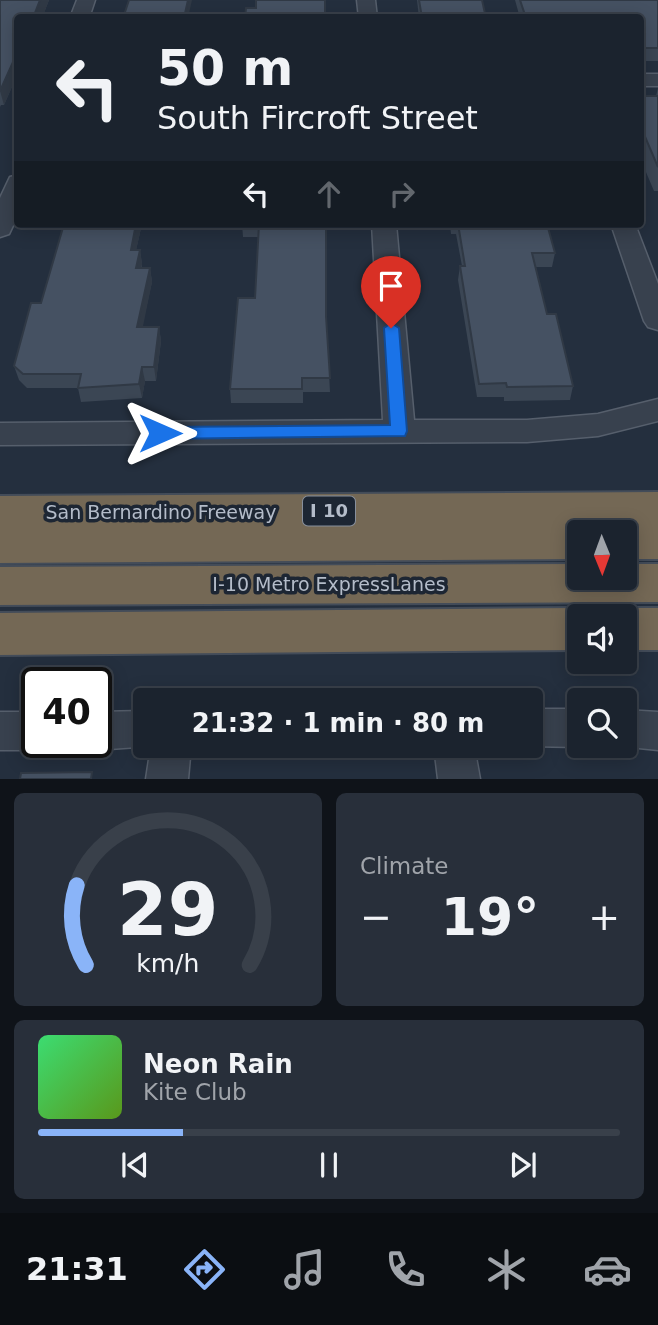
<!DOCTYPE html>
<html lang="en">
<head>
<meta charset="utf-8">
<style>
	:root { --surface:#1b232e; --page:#282f3a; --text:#f1f3f6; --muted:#a0a4aa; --line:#39404a; --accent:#8ab4f8 }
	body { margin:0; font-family:"DejaVu Sans",sans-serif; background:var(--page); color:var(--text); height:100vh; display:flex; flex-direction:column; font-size:26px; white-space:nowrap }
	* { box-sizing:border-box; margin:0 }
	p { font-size:23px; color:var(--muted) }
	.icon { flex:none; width:38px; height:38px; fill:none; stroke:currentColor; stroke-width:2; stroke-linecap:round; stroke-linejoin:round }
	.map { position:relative; height:779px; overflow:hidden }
	.side { display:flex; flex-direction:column; gap:14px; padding:14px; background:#0f1319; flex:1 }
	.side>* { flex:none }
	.hud { position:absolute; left:14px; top:14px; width:630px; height:214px; border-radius:7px; box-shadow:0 4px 18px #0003,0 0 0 2px var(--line); background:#1b232e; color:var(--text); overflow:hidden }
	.needle { width:46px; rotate:179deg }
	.buttons { position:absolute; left:567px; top:520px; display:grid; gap:14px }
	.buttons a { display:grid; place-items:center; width:70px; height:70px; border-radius:7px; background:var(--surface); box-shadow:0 4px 18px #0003,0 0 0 2px var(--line); font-size:35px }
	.speed { position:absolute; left:21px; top:667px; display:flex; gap:14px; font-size:35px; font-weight:700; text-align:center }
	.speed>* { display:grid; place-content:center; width:91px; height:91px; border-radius:50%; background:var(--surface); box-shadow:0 4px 18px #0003,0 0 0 2px var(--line); line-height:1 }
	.speed .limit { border:4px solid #111; border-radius:10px; background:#fff; color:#111 }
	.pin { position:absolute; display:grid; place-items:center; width:60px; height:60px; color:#fff; margin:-72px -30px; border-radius:50% 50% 50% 0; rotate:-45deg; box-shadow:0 0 7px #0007 }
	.pin .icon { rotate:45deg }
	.me { position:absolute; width:77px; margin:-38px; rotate:90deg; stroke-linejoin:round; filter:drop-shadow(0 0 5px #0008) }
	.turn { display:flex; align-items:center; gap:24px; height:147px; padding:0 28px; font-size:32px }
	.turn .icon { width:91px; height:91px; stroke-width:2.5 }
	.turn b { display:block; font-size:49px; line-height:60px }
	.lanes { display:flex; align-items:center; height:66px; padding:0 28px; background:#0003; justify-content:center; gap:35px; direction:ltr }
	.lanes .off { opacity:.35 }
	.big { font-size:52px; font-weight:800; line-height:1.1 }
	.side .widget { flex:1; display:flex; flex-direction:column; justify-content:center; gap:10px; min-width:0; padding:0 24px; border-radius:10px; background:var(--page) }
	.side .dial { align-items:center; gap:0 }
	.dial svg { height:182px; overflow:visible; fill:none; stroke:var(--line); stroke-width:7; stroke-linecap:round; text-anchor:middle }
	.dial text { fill:var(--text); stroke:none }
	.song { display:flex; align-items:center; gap:21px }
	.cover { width:84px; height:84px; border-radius:10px; background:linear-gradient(135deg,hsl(140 70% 55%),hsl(90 70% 35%)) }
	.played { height:7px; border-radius:4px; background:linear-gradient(90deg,var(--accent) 25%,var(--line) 25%) }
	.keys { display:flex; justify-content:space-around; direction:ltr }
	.heat { display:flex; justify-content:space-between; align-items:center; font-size:38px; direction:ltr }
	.side .tiles { flex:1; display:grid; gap:14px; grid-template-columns:1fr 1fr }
	.widget:last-child { grid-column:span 2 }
	.trip { position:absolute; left:133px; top:688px; width:410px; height:70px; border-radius:7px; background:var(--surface); box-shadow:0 4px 18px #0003,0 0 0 2px var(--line); font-weight:800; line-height:70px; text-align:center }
	.tabs { display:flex; height:112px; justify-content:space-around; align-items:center; background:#0b0e12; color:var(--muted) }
	.tabs .icon { width:49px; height:49px }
	.tabs .selected { color:var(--accent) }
	.tabs b { font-size:32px; color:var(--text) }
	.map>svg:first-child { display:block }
</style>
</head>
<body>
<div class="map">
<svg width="658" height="779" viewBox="0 0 658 779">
	<rect width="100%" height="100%" fill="#242f3e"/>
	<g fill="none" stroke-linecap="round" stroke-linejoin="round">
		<g stroke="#565f6c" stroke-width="3">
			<g id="minor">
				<polygon points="77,0 95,0 89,18 70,18"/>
				<polygon points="357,0 375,0 377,18 359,18"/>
				<rect x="640" y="74" width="18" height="12"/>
				<polygon points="18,175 18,215 9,234 0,237 0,198 10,177"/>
				<polygon points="372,224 396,224 414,420 527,420 598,414 658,399 658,421 598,436 527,442 0,445 0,423 383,420"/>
				<polygon points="611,224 635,224 658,284 658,330 648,327 644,321"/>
				<polygon points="530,709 579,709 579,746 582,746 579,747 527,746 530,746"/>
				<polygon points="625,710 658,712 658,750 619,746 625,746"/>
				<polygon points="145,711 145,746 191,746 188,779 146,779 151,746 96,750 82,744 81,742 96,742 96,712"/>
				<polygon points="0,712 37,712 37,742 52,742 51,744 37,750 0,750"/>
				<polygon points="434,746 474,746 480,779 438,779"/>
			</g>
		</g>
		<g stroke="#434c59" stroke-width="4">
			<g id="highway">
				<polygon points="658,492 658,559 625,559 625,532 607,532 615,526 589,526 597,532 579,532 579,559 0,563 0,496"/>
				<polygon points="579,564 579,578 625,578 625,564 658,564 658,602 0,605 0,567"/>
				<polygon points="579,608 597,616 579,616 579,650 0,655 0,613"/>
				<polygon points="625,608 658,608 658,650 625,650 625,616 607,616"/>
			</g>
		</g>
		<use href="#minor" fill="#38414e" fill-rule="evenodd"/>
		<use href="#highway" fill="#746855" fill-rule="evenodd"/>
	</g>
	<g fill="#3b4654">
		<polygon points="0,0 49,0 42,18 18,18 18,73 4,105 1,105 0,107"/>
		<polygon points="417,0 482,0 486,18 419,18"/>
		<polygon points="515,0 658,0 658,61 640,61 640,18 520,18"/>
		<polygon points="658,88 658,191 654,191 640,158 640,96 656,96"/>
		<polygon points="142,224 136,250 140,250 142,264 142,268 150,268 152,282 142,327 159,327 161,341 156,381 145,381 142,398 81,402 78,388 27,388 19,380 14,366 41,303"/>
		<polygon points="242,224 326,224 326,317 330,392 303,392 303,403 231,403 230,389 255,298 258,237 243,237"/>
		<polygon points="450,224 547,224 555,253 552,267 536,267 547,314 573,386 570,400 504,401 504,397 477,397 458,280 460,266 462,266 456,234 451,234"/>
	</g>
	<g fill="#303945">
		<polygon points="40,0 49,0 42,18 33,18"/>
		<polygon points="188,0 192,0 188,18 184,18"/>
		<polygon points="18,51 18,73 4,105 0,91"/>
		<polygon points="136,224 142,224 133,264 131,250"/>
		<polygon points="140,250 142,264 139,282 136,268"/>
		<polygon points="150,268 152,282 140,341 137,327"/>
		<polygon points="159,327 161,341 156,381 154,367"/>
		<polygon points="142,367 145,381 142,398 139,384"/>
	</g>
	<g fill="#455162" stroke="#303945" stroke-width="2">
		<polygon points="0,0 40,0 33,18 18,18 18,51 0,91"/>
		<polygon points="129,0 188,0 184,18 123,18"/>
		<polygon points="256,0 325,0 325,18 245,18 246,8 256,8"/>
		<polygon points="419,0 482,0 486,18 422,18"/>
		<polygon points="520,0 658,0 658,48 640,48 640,18 526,18"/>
		<polygon points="640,96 658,96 658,167 640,125"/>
		<polygon points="64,224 136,224 131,250 140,250 136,268 150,268 137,327 159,327 154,367 142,367 139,384 78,388 81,374 23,374 14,366 31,303 41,303"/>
		<polygon points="259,224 326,224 326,316 330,378 302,378 302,389 230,389 238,298 255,298"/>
		<polygon points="458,224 547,224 555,253 532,253 547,314 556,314 573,386 507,387 506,383 479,384 460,266 465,266"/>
		<polygon points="92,772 91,779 20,779 21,773"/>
	</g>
	<polygon fill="#1a73e8" stroke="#114b97" stroke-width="2" points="391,323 399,328 407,431 405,436 160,439 151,433 160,427 390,425 384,328"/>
	<g text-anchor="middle" stroke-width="7" stroke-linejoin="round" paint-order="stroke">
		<rect fill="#1d2633" stroke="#878f9c" stroke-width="2" x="303" y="496.5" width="52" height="29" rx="5"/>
		<g font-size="18" font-weight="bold" fill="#b4bcc9">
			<text x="329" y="517">I 10</text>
		</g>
		<g font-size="19" fill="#b4bcc9" stroke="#1d2633">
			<text x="161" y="519">San Bernardino Freeway</text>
			<text x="329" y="591">I-10 Metro ExpressLanes</text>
		</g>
	</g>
</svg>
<div class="buttons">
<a><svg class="needle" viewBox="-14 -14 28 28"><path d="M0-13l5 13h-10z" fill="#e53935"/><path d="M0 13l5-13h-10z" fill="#a0a4aa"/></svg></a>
<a><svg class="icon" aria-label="sound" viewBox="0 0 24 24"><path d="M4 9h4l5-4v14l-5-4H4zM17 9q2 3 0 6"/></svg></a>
<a><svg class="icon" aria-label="search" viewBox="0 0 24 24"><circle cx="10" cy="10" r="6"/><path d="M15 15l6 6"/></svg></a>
</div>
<div class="speed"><div class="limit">40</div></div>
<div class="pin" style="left:391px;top:328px;background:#d93025"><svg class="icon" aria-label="arrive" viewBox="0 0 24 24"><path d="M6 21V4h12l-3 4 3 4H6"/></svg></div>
<svg class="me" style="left:160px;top:433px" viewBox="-20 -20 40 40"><path d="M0-17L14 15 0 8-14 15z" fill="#1a73e8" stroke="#fff" stroke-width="4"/></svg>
<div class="trip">21:32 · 1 min · 80 m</div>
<div class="hud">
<div class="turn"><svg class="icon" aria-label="left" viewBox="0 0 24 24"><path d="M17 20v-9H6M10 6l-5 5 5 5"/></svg><div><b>50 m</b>South Fircroft Street</div></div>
<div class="lanes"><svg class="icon" aria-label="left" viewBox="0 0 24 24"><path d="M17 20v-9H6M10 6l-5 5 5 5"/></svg><svg class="icon off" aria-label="ahead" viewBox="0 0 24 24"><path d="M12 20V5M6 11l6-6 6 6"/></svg><svg class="icon off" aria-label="right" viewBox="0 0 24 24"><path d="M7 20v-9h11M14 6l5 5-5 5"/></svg></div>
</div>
</div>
<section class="side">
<div class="tiles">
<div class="widget dial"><svg viewBox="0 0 100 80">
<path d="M14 69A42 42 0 1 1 86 69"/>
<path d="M14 69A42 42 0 0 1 10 34" stroke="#8ab4f8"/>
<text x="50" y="56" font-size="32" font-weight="700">29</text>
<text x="50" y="72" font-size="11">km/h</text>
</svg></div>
<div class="widget"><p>Climate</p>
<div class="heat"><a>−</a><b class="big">19°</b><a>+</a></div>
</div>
<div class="widget">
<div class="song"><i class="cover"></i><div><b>Neon Rain</b><p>Kite Club</p></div></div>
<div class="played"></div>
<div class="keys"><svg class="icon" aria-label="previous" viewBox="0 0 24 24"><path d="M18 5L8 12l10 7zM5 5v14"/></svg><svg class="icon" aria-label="pause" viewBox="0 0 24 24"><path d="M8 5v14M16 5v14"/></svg><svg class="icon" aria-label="next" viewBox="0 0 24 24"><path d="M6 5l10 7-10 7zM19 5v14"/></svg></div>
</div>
</div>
</section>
<nav class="tabs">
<b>21:31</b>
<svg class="icon selected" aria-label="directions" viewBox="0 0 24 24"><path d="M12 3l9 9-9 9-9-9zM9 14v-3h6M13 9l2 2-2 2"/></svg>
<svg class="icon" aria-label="music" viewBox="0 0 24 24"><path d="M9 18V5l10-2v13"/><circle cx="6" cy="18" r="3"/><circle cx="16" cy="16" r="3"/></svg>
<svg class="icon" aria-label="phone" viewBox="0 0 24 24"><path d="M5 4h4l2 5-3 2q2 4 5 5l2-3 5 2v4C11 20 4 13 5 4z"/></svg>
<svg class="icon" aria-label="climate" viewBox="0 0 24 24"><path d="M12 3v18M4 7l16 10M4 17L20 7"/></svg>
<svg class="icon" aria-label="car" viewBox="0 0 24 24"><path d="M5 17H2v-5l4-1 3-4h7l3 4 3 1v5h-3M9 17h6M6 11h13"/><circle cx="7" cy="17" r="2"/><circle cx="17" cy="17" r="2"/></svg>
</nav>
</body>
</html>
